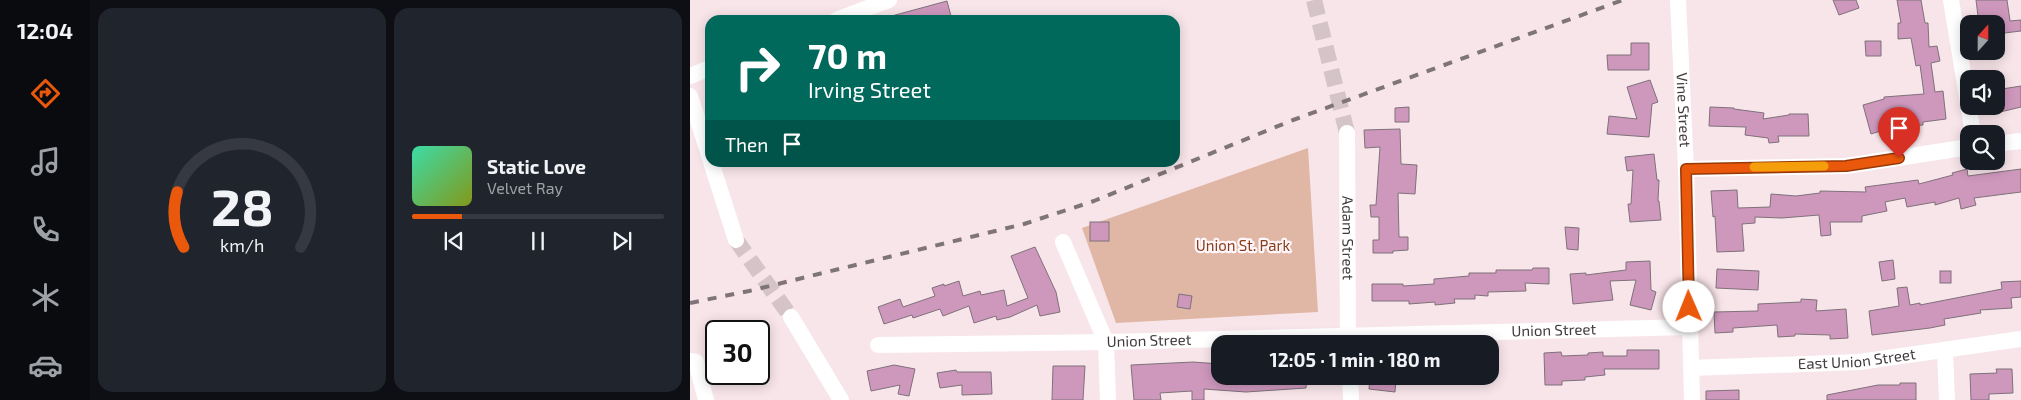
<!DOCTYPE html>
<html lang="en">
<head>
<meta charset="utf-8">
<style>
	:root { --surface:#171b24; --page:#20242c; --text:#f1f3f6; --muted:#9ea1a6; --line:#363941; --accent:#ea580c }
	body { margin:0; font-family:"Exo 2",sans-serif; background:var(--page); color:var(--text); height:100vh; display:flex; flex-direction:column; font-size:19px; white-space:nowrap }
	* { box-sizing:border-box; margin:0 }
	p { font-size:16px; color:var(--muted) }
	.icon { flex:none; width:28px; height:28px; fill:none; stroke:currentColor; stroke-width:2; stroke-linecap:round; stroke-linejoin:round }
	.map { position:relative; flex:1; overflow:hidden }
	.side { display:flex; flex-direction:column; gap:8px; padding:8px; background:#0d0f14; width:600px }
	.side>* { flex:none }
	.banner { position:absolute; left:15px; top:15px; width:475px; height:152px; border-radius:15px; box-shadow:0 2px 12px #0003; background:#00695c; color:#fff; overflow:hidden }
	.needle { width:32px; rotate:21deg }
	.controls { position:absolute; left:1270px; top:15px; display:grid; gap:10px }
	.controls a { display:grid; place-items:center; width:45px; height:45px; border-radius:10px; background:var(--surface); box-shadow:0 2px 12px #0003; font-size:25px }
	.speed { position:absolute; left:15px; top:320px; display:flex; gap:10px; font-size:25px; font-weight:700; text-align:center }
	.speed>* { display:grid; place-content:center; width:65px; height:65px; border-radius:50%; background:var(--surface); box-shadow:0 2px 12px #0003; line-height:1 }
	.speed .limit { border:2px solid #111; border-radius:8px; background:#fff; color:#111 }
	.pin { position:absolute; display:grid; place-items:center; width:42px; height:42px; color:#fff; margin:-51px -21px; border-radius:50% 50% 50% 0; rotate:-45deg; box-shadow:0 0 5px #0007 }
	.pin .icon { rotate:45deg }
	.me { position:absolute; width:55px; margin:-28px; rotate:359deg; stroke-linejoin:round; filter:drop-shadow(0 0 4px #0008) }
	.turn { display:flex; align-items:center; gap:18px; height:105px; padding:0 20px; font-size:22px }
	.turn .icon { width:65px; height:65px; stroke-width:2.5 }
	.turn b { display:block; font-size:35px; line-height:42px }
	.then { display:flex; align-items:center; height:48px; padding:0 20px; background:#0003; gap:10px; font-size:19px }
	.side .tile { flex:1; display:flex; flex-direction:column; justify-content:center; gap:8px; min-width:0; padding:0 18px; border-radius:15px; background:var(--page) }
	.side .dial { align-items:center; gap:0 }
	.dial svg { height:130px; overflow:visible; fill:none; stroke:var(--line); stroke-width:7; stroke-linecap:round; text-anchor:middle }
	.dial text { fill:var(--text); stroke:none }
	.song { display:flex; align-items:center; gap:15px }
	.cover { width:60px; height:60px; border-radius:8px; background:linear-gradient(135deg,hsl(160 70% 55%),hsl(70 70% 35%)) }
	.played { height:5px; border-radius:2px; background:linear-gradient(90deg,var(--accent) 20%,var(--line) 20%) }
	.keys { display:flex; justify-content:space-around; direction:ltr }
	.side .tiles { flex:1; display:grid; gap:8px; grid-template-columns:repeat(2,1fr) }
	.trip { position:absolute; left:521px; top:335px; width:288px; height:50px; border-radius:15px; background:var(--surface); box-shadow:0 2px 12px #0003; font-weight:700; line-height:50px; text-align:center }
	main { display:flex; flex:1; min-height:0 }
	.menu { display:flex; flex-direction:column; width:90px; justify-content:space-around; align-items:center; background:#090b0e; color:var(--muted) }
	.menu .icon { width:35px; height:35px }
	.menu .selected { color:var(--accent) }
	.menu b { font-size:22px; color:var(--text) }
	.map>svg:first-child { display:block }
</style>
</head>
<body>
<main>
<nav class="menu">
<b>12:04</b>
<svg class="icon selected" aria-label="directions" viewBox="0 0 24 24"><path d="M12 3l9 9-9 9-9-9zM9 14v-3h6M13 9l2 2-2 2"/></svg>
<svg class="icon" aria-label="music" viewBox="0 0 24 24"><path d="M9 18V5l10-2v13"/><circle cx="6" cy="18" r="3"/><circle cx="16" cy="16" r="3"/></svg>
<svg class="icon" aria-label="phone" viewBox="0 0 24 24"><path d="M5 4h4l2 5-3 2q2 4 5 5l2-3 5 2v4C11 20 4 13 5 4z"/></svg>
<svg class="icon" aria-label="climate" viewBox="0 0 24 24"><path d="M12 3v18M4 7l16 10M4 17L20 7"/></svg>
<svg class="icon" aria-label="car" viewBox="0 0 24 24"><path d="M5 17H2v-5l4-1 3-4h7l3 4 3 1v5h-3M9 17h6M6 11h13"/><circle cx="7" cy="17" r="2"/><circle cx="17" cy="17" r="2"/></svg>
</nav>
<section class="side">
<div class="tiles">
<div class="tile dial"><svg viewBox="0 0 100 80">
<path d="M14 69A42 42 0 1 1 86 69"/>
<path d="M14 69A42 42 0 0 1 10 35" stroke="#ea580c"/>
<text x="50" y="56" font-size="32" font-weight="700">28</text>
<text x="50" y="72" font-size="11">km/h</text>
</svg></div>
<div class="tile">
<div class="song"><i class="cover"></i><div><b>Static Love</b><p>Velvet Ray</p></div></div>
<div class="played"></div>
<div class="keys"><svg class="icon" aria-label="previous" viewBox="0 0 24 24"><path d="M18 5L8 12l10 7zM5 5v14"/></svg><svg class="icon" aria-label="pause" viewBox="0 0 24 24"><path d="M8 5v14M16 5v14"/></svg><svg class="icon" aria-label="next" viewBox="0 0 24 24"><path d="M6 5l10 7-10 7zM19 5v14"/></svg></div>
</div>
</div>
</section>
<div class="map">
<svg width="1331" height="400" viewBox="0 0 1331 400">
	<rect width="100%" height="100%" fill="#f8e5ea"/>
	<polygon fill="#e0b6a5" points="618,148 628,312 426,323 392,228"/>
	<g fill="#ce98bd" stroke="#7e7179">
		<polygon points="1143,0 1166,0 1169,8 1149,15"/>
		<polygon points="1207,0 1231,0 1235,23 1238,23 1239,47 1247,46 1250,61 1241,63 1245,92 1253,91 1256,119 1233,122 1233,125 1203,127 1181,134 1173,105 1194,99 1194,97 1234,94 1230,65 1226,66 1221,38 1208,39 1208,23 1211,23"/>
		<polygon points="1286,0 1317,0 1320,21 1331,20 1331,31 1306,34 1306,24 1289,24"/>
		<polygon points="257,1 262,20 199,20 198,17"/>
		<polygon points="1175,41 1191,41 1191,56 1176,56"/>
		<polygon points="941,43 959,43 959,70 918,70 917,55 941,55"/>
		<polygon points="960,80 968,102 962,104 959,137 917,134 919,116 947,119 937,87"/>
		<polygon points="1331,86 1331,107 1306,113 1306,90"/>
		<polygon points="719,107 719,122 705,122 705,108"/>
		<polygon points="1020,107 1044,108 1044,109 1074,113 1073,119 1099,115 1099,114 1118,114 1119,136 1088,136 1089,142 1079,143 1078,138 1055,135 1056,127 1019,126"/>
		<polygon points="710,129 711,164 727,165 725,194 708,193 709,237 718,237 718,250 703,251 703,253 683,253 683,240 689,240 689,217 681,217 680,205 686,205 690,147 675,148 674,130"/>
		<polygon points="964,154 967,180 969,180 968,201 969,201 971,220 940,222 938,204 941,204 943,170 937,171 935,157"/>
		<polygon points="1277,169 1278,176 1331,169 1331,192 1284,198 1286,205 1271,209 1269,198 1245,205 1245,202 1217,207 1215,198 1195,202 1197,211 1172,216 1172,222 1140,222 1141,235 1131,236 1129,215 1092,218 1065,217 1065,223 1052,224 1054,251 1027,252 1025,216 1023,217 1021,191 1047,190 1048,208 1080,207 1081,194 1106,196 1130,193 1130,191 1176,192 1175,187 1228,180 1229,184 1263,175 1262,173"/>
		<rect x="400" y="222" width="19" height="19"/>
		<polygon points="875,227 889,228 888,250 877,249"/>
		<polygon points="345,247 366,292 370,312 350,316 347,305 320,317 307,320 306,316 284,323 279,306 253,316 250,309 223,318 222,315 194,324 188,307 210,299 213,307 245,296 242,288 254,284 254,286 269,281 273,296 290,291 291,295 314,290 317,306 338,298 321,256"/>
		<polygon points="1203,260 1205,279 1192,281 1189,262"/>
		<polygon points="960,261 961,290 966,292 961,310 940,305 946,280 920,281 923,300 883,304 880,274 896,273 896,275 936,270 936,262"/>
		<polygon points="843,268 859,268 859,284 835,283 836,291 798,292 798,296 785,295 785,299 764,299 765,303 745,305 745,302 719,304 719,301 682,301 682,284 713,284 713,286 744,284 744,279 779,276 779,273 806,273 806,270 842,270"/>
		<polygon points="1027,269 1069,271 1068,290 1026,288"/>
		<rect x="1250" y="271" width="11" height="12"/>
		<polygon points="1331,281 1331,297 1321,298 1322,308 1290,310 1291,313 1254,319 1255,325 1240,328 1182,335 1179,311 1209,306 1207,288 1217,287 1220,305 1230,303 1230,305 1312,289 1311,282"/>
		<polygon points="489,294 502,296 500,309 487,307"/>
		<polygon points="1111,299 1127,300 1126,311 1156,309 1158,338 1140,339 1140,335 1105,334 1105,336 1088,337 1087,325 1043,328 1043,332 1025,333 1024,312 1068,311 1068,304 1111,302"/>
		<polygon points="937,350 969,350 969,369 914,369 915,375 895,377 895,380 872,381 872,385 855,385 854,353 871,352 872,356 898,355 898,353 913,352 913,356 937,356"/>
		<polygon points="503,362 530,364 530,376 617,376 616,388 556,392 514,389 514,400 502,400 502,391 470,393 471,400 444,400 441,365"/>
		<polygon points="204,365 225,369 219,396 208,394 210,385 181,391 177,371"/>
		<polygon points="363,366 395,366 393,400 362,400"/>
		<polygon points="1306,369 1322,369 1323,393 1299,394 1299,400 1281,400 1280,374 1307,373"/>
		<polygon points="266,370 267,372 301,372 302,394 272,395 272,385 250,388 247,373"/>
		<polygon points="680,377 706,379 705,392 679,389"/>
		<polygon points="1210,383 1226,383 1226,400 1137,400 1137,395 1188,385 1210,385"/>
		<polygon points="1049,390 1049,400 1016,400 1016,391"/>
	</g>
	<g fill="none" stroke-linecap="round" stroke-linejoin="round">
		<g stroke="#d4c3c7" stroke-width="16" stroke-dasharray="16 8" stroke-linecap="butt">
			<polyline points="624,0 657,133"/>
			<polyline points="46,240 101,317"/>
		</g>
		<g stroke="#fff" stroke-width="16">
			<path id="s1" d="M 988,0 L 996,169 L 1002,400"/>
			<polyline points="1261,0 1283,134"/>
			<polyline points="146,20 199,0"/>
			<polyline points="0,76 20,68"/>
			<polyline points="0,96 20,158"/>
			<path id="s2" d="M 657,133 L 658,344"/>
			<polyline points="1306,144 1331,141"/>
			<polyline points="21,162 46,240"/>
			<polyline points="996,169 1156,166 1279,147"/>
			<polyline points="373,242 416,342 418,400"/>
			<polyline points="101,317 151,400"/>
			<path id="s3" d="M 188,345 L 416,342 L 999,327"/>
			<polyline points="1255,351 1257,400"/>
			<polyline points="0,361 6,362 16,400"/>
			<path id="s4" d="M 1001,368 L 1169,362 L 1331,339"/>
			<polyline points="660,376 661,400"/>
		</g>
		<polyline stroke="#7f7477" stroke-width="4" stroke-dasharray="9 9" stroke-linecap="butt" points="0,303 59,291 334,224 404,201 603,120 933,0"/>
	</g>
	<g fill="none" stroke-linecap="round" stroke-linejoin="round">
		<g stroke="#983908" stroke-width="12">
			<polyline id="route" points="999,307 996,169 1156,166 1209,158"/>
		</g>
		<use href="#route" stroke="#ea580c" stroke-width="9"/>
		<polyline stroke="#f59e0b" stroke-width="9" points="1064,167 1134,166"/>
	</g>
	<g text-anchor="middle" stroke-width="4.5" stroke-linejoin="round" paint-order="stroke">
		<g font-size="15" fill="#423b3d" stroke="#fef6f8">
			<text dy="5" stroke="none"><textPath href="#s1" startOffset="110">Vine Street</textPath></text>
			<text dy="5" stroke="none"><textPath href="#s2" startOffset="105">Adam Street</textPath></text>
			<text dy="5" stroke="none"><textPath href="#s3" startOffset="676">Union Street</textPath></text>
			<text dy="5" stroke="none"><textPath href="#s3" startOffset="271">Union Street</textPath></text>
			<text dy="5" stroke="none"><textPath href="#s4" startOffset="166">East Union Street</textPath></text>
		</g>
		<g font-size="15" fill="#873d1b" stroke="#fef6f8">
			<text x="553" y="251">Union St. Park</text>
		</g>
	</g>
</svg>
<div class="controls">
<a><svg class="needle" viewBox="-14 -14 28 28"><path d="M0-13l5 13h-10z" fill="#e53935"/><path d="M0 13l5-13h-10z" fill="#9ea1a6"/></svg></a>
<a><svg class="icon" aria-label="sound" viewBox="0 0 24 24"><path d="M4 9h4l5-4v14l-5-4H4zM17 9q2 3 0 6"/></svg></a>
<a><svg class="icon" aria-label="search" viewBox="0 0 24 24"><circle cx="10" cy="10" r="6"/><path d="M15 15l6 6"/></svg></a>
</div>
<div class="speed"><div class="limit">30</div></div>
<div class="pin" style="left:1209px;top:158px;background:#d93025"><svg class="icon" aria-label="arrive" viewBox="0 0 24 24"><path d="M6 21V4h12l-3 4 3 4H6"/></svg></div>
<svg class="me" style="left:999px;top:307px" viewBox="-20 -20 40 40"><circle r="19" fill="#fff"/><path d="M0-13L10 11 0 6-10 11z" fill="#ea580c"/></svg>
<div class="trip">12:05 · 1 min · 180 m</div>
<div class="banner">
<div class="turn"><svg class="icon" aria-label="right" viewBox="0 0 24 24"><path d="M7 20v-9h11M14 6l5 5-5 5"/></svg><div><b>70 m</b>Irving Street</div></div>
<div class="then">Then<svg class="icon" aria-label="arrive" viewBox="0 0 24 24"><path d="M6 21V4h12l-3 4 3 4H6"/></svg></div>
</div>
</div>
</main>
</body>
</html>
